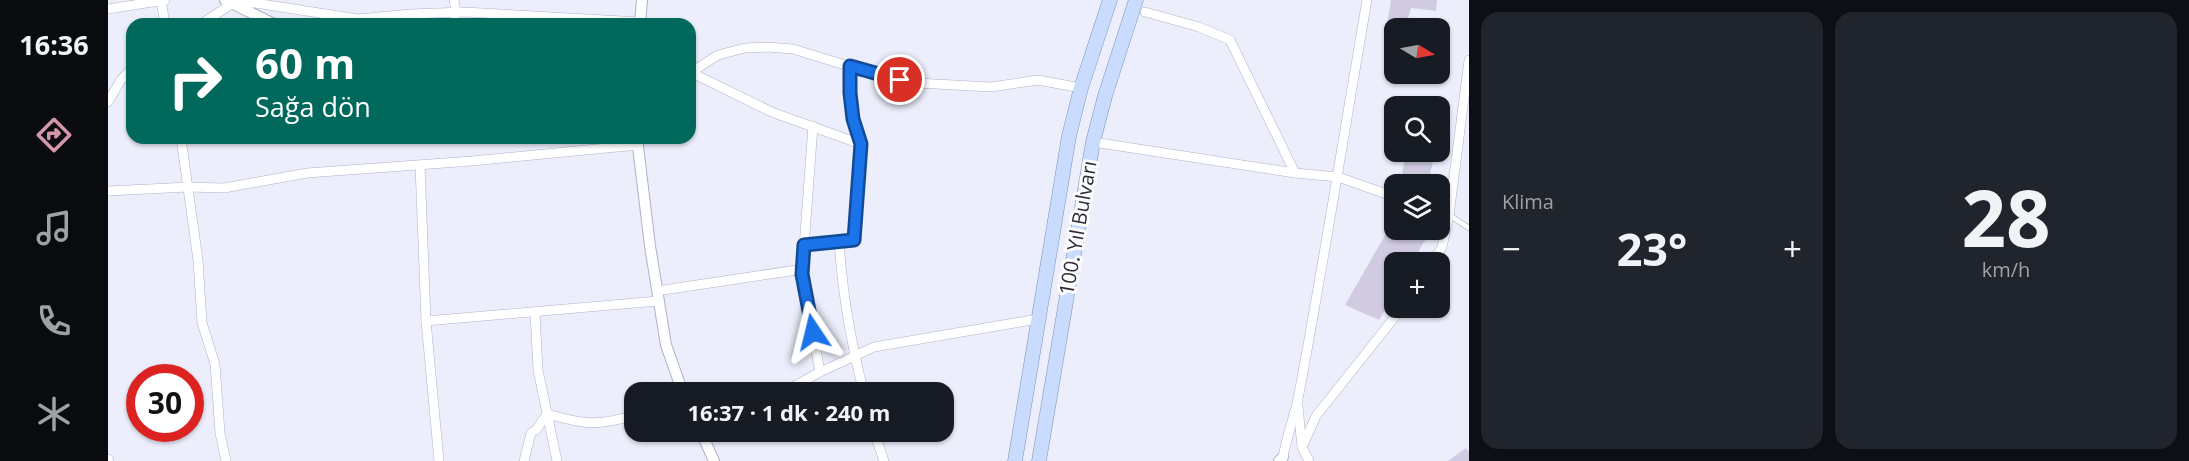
<!DOCTYPE html>
<html lang="tr">
<head>
<meta charset="utf-8">
<style>
	:root { --surface:#171b24; --page:#20242c; --text:#f1f3f6; --muted:#9ea1a6; --accent:#d797ab }
	body { margin:0; font-family:"Open Sans",sans-serif; background:var(--page); color:var(--text); height:100vh; display:flex; flex-direction:column; font-size:22px; white-space:nowrap }
	* { box-sizing:border-box; margin:0 }
	p { font-size:20px; color:var(--muted) }
	.icon { flex:none; width:33px; height:33px; fill:none; stroke:currentColor; stroke-width:2; stroke-linecap:round; stroke-linejoin:round }
	.map { position:relative; flex:1; overflow:hidden }
	.drawer { display:flex; flex-direction:column; gap:12px; padding:12px; background:#0d0f14; width:720px }
	.drawer>* { flex:none }
	.guide { position:absolute; left:18px; top:18px; width:570px; height:126px; border-radius:18px; box-shadow:0 2px 4px #0004; background:#00695c; color:#fff; overflow:hidden }
	.needle { width:39px; rotate:100deg }
	.fabs { position:absolute; left:1276px; top:18px; display:grid; gap:12px }
	.fabs a { display:grid; place-items:center; width:66px; height:66px; border-radius:12px; background:var(--surface); box-shadow:0 2px 4px #0004; font-size:30px }
	.speed { position:absolute; left:18px; top:364px; display:flex; gap:12px; font-size:30px; font-weight:700; text-align:center }
	.speed>* { display:grid; place-content:center; width:78px; height:78px; border-radius:50%; background:var(--surface); box-shadow:0 2px 4px #0004; line-height:1 }
	.speed .limit { border:9px solid #d22; background:#fff; color:#111 }
	.pin { position:absolute; display:grid; place-items:center; width:51px; height:51px; color:#fff; margin:-26px; border:3px solid #fff; border-radius:50%; box-shadow:0 2px 6px #0007 }
	.me { position:absolute; width:66px; margin:-33px; rotate:350deg; stroke-linejoin:round; filter:drop-shadow(0 0 4px #0008) }
	.turn { display:flex; align-items:center; gap:21px; height:126px; padding:0 30px; font-size:27px }
	.turn .icon { width:78px; height:78px; stroke-width:2.5 }
	.turn b { display:block; font-size:42px; line-height:51px }
	.big { font-size:45px; font-weight:700; line-height:1.1 }
	.drawer .card { flex:1; display:flex; flex-direction:column; justify-content:center; gap:9px; min-width:0; padding:0 21px; border-radius:18px; background:var(--page) }
	.drawer .dial { align-items:center; gap:0 }
	.dial b { font-size:78px; line-height:1 }
	.heat { display:flex; justify-content:space-between; align-items:center; font-size:33px; direction:ltr }
	.drawer .tiles { flex:1; display:grid; gap:12px; grid-template-columns:repeat(2,1fr) }
	.trip { position:absolute; left:516px; top:382px; width:330px; height:60px; border-radius:18px; background:var(--surface); box-shadow:0 2px 4px #0004; font-weight:700; line-height:60px; text-align:center }
	main { display:flex; flex:1; min-height:0 }
	.menu { display:flex; flex-direction:column; width:108px; justify-content:space-around; align-items:center; background:#090b0e; color:var(--muted) }
	.menu .icon { width:42px; height:42px }
	.menu .on { color:var(--accent) }
	.menu b { font-size:27px; color:var(--text) }
	.map>svg:first-child { display:block }
</style>
</head>
<body>
<main>
<nav class="menu">
<b>16:36</b>
<svg class="icon on" aria-label="directions" viewBox="0 0 24 24"><path d="M12 3l9 9-9 9-9-9zM9 14v-3h6M13 9l2 2-2 2"/></svg>
<svg class="icon" aria-label="music" viewBox="0 0 24 24"><path d="M9 18V5l10-2v13"/><circle cx="6" cy="18" r="3"/><circle cx="16" cy="16" r="3"/></svg>
<svg class="icon" aria-label="phone" viewBox="0 0 24 24"><path d="M5 4h4l2 5-3 2q2 4 5 5l2-3 5 2v4C11 20 4 13 5 4z"/></svg>
<svg class="icon" aria-label="climate" viewBox="0 0 24 24"><path d="M12 3v18M4 7l16 10M4 17L20 7"/></svg>
</nav>
<div class="map">
<svg width="1361" height="461" viewBox="0 0 1361 461">
	<rect width="100%" height="100%" fill="#eceefc"/>
	<g fill="#d1cbe2">
		<polygon points="1283,0 1329,0 1328,11 1303,8 1297,28 1294,28 1279,25"/>
		<polygon points="1298,152 1327,152 1321,179 1294,174"/>
		<polygon points="1287,218 1287,230 1311,230 1321,234 1304,262 1287,262 1287,293 1271,320 1237,305"/>
		<polygon points="1358,448 1361,452 1361,461 1340,461"/>
	</g>
	<g fill="none" stroke-linecap="round" stroke-linejoin="round">
		<g stroke="#afb2c8" stroke-width="6">
			<polyline id="service" points="1341,215 1361,228"/>
		</g>
		<g stroke="#afb2c8" stroke-width="10">
			<g id="minor">
				<polyline points="53,0 57,24"/>
				<polyline points="346,0 348,12 346,24"/>
				<polyline points="0,9 57,0"/>
				<polyline points="1037,12 1091,27 1122,40 1187,173"/>
				<polyline points="93,24 125,3 147,3 250,19 303,14 356,12 532,22"/>
				<polyline points="582,73 610,55 637,48 659,47 685,49 776,77 809,83 883,87 930,80 973,88"/>
				<polyline points="584,73 666,113 753,144"/>
				<polyline points="0,102 13,80 24,68"/>
				<polyline points="705,126 694,274 712,372"/>
				<polyline points="73,138 90,260 94,323 107,364 112,433 118,461"/>
				<polyline points="985,142 1187,173 1230,177 1287,197"/>
				<polyline points="312,165 318,321 331,461"/>
				<polyline points="0,191 80,187 116,188 199,173 364,161 530,145"/>
				<path d="M 731,240 C 734,292 743,343 756,393"/>
				<polyline points="696,245 746,240 753,144 745,119 742,93 742,66"/>
				<polyline points="1325,262 1334,247 1341,215 1361,60"/>
				<polyline points="549,291 695,269"/>
				<polyline points="427,313 430,370 449,461"/>
				<polyline points="318,321 550,301"/>
				<polyline points="674,393 712,372 766,347 930,319"/>
				<polyline points="1190,407 1194,447 1201,461"/>
				<polyline points="766,432 776,461"/>
				<polyline points="596,439 608,432"/>
				<polyline points="1194,447 1208,416 1294,308"/>
				<polyline points="0,459 1,461"/>
				<path d="M 416,461 L 423,433 L 428,430 L 439,414 C 476,424 489,427 526,415"/>
				<path d="M 1174,461 C 1178,440 1185,420 1190,399 C 1215,267 1236,133 1259,0"/>
			</g>
		</g>
		<g stroke="#afb2c8" stroke-width="12">
			<g id="tertiary">
				<polyline points="117,0 166,24"/>
				<polyline points="532,24 534,0"/>
				<polyline points="529,138 542,246 558,345 575,393"/>
				<polyline points="593,432 606,461"/>
				<polyline points="1171,461 1175,457"/>
			</g>
		</g>
		<g stroke="#7b8fb6" stroke-width="15">
			<g id="primary">
				<polyline points="907,461 961,136 973,88 1002,0"/>
				<polyline points="931,461 985,142 997,96 1028,0"/>
			</g>
		</g>
		<use href="#service" stroke="#fff" stroke-width="4.5"/>
		<use href="#minor" stroke="#fff" stroke-width="9"/>
		<use href="#tertiary" stroke="#fff" stroke-width="10"/>
		<use href="#primary" stroke="#cadcfd" stroke-width="14"/>
	</g>
	<g fill="none" stroke-linecap="round" stroke-linejoin="round">
		<g stroke="#114b97" stroke-width="15">
			<polyline id="route" points="705,332 694,274 696,245 746,240 753,144 745,119 742,93 742,66 792,80"/>
		</g>
		<use href="#route" stroke="#1a73e8" stroke-width="10"/>
	</g>
	<g text-anchor="middle" stroke-width="6" stroke-linejoin="round" paint-order="stroke">
		<g font-size="20" fill="#2b2c35" stroke="#fcfcfc">
			<text transform="translate(970 228) rotate(-80)" y="7">100. Yıl Bulvarı</text>
		</g>
	</g>
</svg>
<div class="fabs">
<a><svg class="needle" viewBox="-14 -14 28 28"><path d="M0-13l5 13h-10z" fill="#e53935"/><path d="M0 13l5-13h-10z" fill="#9ea1a6"/></svg></a>
<a><svg class="icon" aria-label="search" viewBox="0 0 24 24"><circle cx="10" cy="10" r="6"/><path d="M15 15l6 6"/></svg></a>
<a><svg class="icon" aria-label="layers" viewBox="0 0 24 24"><path d="M12 4l9 5-9 5-9-5zM3 14l9 5 9-5"/></svg></a>
<a>+</a>
</div>
<div class="speed"><div class="limit">30</div></div>
<div class="pin" style="left:792px;top:80px;background:#d93025"><svg class="icon" aria-label="arrive" viewBox="0 0 24 24"><path d="M6 21V4h12l-3 4 3 4H6"/></svg></div>
<svg class="me" style="left:705px;top:332px" viewBox="-20 -20 40 40"><path d="M0-17L14 15 0 8-14 15z" fill="#1a73e8" stroke="#fff" stroke-width="4"/></svg>
<div class="trip">16:37 · 1 dk · 240 m</div>
<div class="guide">
<div class="turn"><svg class="icon" aria-label="right" viewBox="0 0 24 24"><path d="M7 20v-9h11M14 6l5 5-5 5"/></svg><div><b>60 m</b>Sağa dön</div></div>
</div>
</div>
<section class="drawer">
<div class="tiles">
<div class="card"><p>Klima</p>
<div class="heat"><a>−</a><b class="big">23°</b><a>+</a></div>
</div>
<div class="card dial"><b>28</b><p>km/h</p></div>
</div>
</section>
</main>
</body>
</html>
